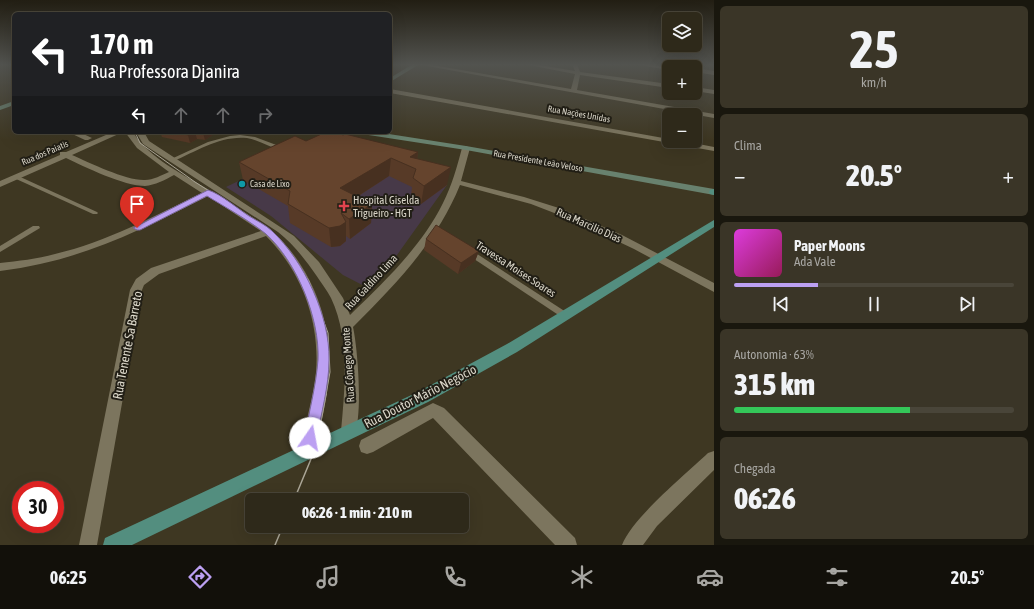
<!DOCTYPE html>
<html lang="pt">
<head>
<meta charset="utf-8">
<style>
	:root { --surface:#2e291a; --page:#3a3527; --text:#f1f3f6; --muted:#a7a6a2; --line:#494539; --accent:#bca0f2 }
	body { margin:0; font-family:"Asap Condensed",sans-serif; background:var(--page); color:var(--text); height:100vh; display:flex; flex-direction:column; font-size:15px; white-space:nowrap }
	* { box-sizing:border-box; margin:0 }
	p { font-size:13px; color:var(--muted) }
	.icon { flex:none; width:22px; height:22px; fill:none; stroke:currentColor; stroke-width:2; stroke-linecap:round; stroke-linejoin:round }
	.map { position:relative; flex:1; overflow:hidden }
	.drawer { display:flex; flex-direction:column; gap:6px; padding:6px; background:#19170e; width:320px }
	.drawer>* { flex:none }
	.top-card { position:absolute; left:12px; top:12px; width:380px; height:122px; border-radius:6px; box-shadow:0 4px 16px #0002,0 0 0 1px var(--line); background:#202124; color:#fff; overflow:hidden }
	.buttons { position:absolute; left:662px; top:12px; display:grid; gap:8px }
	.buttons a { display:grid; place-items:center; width:40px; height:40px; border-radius:6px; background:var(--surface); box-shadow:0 4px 16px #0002,0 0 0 1px var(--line); font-size:20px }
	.speed { position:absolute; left:12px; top:481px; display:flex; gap:8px; font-size:20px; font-weight:700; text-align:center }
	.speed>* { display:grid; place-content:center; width:52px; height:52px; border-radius:50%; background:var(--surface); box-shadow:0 4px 16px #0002,0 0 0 1px var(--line); line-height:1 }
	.speed .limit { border:6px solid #d22; background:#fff; color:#111 }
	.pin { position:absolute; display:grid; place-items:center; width:34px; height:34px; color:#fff; margin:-41px -17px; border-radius:50% 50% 50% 0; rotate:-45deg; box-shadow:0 0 4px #0007 }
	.pin .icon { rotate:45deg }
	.me { position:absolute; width:44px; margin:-22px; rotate:12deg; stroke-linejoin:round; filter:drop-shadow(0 0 3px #0008) }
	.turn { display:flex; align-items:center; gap:14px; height:84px; padding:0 12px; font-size:18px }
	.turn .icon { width:52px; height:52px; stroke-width:2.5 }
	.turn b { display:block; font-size:28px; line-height:34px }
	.lanes { display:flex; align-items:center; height:38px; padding:0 12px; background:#0003; justify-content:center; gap:20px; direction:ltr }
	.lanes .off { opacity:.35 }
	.big { font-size:30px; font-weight:800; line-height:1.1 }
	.drawer .tile { flex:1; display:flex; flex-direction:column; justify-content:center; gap:6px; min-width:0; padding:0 14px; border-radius:6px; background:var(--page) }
	.drawer .dial { align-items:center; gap:0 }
	.dial b { font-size:52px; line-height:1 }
	.song { display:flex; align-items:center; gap:12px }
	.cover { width:48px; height:48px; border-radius:6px; background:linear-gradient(135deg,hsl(300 70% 55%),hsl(330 70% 35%)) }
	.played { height:4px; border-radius:2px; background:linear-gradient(90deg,var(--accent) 30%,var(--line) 30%) }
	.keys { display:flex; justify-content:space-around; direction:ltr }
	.heat { display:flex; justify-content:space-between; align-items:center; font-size:22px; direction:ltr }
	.charge { height:6px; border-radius:3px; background:linear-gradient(90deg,#34c759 63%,var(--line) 0) }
	.trip { position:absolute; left:245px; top:493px; width:224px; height:40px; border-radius:6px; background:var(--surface); box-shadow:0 4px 16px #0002,0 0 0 1px var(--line); font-weight:800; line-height:40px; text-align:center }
	.menu { display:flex; height:64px; justify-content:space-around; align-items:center; background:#12100a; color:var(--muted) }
	.menu .icon { width:28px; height:28px }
	.menu .on { color:var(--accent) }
	.menu b { font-size:18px; color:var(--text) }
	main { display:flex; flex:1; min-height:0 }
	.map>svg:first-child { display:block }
</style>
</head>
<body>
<main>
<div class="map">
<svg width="714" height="545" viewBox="0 0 714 545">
	<rect width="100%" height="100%" fill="#3e3722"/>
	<polygon fill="#473948" points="317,143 426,179 447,185 372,290 343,275 271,216 226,187"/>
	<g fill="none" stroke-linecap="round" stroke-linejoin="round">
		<g fill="#7c755e" fill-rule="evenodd">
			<path d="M 240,135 L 255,137 L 287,149 L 284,151 L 280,150 C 269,147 258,140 247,138 C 222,135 196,151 174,161 L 169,160 L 208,142 L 230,136 Z"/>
			<polygon points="16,175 97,212 98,213 97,214 93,214 14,178 14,176"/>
			<polygon points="33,226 39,226 40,228 0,252 0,246"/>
			<polygon points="468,248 569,314 570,316 569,318 566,319 563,318 465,253 464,251"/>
		</g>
		<g fill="#7c755e" fill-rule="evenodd">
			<polygon points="406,64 413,64 410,66"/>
			<polygon points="416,64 427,64 571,89 575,74 523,64 534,64 575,71 572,64 577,64 580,72 669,84 669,88 580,75 577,90 714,114 714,118"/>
			<polygon points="695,87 714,90 714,94 695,91"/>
			<polygon points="390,89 669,139 669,141 683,141 714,147 714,151 390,93"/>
			<polygon points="68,132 79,132 92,138 88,140 85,140"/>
			<path d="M 113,132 L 123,132 L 72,155 C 90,163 127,181 145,180 C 153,180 162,175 169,172 L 137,148 L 125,132 L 133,132 C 150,159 183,174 209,190 C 222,197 234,206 247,214 C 255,220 265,224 272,231 C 311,266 332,320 329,372 C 328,399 320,425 315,452 L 313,458 L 307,460 L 301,458 L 299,452 C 305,425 313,399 316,372 C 320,322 302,272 266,236 L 159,274 L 144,285 L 142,290 L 97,545 L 79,545 L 130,290 L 136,279 L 151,268 L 261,231 L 208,196 C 137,232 80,261 0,271 L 0,263 C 18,261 37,259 55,254 C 106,242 154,216 202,193 L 174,175 C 165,180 155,185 145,186 C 124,186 85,167 66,158 L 0,187 L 0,181 L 60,155 L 60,152 L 66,152 Z"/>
			<path d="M 136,132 L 144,132 L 149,141 L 294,236 L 319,262 L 343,298 L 350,315 C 385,281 421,247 443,203 C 452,185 457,167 462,148 L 466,146 L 470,148 L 461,181 L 524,197 L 562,209 L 622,235 L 714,283 L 714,292 L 634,249 L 575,221 L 531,204 L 460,185 C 437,242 395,285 353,327 C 358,350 363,415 354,436 L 349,439 L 344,436 L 341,431 C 345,388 350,338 331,298 C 327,290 321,283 316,275 C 305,259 293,244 278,232 L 143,144 Z"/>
			<polygon points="433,403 444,408 575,538 577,545 555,545 433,418 373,452 367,454 361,452 359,446 361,440"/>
			<path d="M 714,451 L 714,470 L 657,526 L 643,545 L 622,545 C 633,517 685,475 708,453 Z"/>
		</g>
		<g fill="#7c755e" fill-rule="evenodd">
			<polygon points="633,64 647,64 671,67 669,67 669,70"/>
			<polygon points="695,68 714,71 714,75 695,72"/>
		</g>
		<g fill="#68816e" fill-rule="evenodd">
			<polygon points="413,64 418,65 390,82 390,78"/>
			<polygon points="14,101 14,105 0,110 0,106"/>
			<polygon points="358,132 376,132 466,146 714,189 714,195 466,150 362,134"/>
		</g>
		<g fill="#538e7f" fill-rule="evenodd">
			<polygon points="714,189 714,195 710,194 709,192 710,190"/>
			<polygon points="714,220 714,227 517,352 428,402 132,545 103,545 105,538 418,392 507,344"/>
		</g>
		<polyline stroke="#aba697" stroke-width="1" points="135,132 140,143 195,182 269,229 279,238 309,281 328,333 330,372 326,395"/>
		<g stroke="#aba697" stroke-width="1.5">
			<polyline points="294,500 316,447 326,394"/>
			<polyline points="275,545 283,526"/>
		</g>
	</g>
	<g fill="#573a27">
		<polygon points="160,132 217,132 205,140 197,139 190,143 162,137"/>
		<polygon points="234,132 272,132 272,135"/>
		<polygon points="343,135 418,152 417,159 447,185 421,204 411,197 412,187 389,176 357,197 372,204 371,223 350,239 346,236 346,241 340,246 331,247 290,223 288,206 243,180 239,162 306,141"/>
		<polygon points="426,239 479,251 475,261 458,274 424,250"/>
	</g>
	<g fill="#473020">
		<polygon points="193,132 195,132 197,139 190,143 188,135"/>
		<polygon points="204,132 217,132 205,140 203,133"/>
		<polygon points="418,152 416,169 410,157"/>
		<polygon points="391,158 389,176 341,207 340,188"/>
		<polygon points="451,167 447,185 421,204 424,186"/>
		<polygon points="372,204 371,223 350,239 349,219"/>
		<polygon points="346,222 346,241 340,246 331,247 329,228"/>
		<polygon points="479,251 475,261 458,274 461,263"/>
	</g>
	<g fill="#65442d" stroke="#473020">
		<polygon points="174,132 193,132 188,135"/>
		<polygon points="326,132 337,132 343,135 345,134 418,152 410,157 451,167 424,186 413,178 416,169 391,158 340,188 372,204 349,219 341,213 346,222 340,226 329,228 288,204 290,191 239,162 295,136 306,141"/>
		<polygon points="436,225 479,251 461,263 426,239"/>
	</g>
	<linearGradient id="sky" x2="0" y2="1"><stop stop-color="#221e13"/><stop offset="0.46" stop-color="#52534f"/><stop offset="1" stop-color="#52534f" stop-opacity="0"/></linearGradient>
	<rect width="714" height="140" fill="url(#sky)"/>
	<path fill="#bca0f2" stroke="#7a689d" d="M 208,190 C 221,194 238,209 249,216 C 257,221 266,225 272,231 C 304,261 330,316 329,360 C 329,386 321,413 317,438 L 315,443 L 310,445 L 306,443 L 304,438 C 309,413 316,386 318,360 C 320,319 297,262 266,234 C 250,221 225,207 207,196 L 140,230 L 137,230 L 133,228 Z"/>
	<circle fill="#0f9aa8" stroke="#211e15" stroke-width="1.5" cx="242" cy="184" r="4"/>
	<path fill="#e0444e" stroke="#211e15" stroke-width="1.5" d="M342 200h4v4h4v4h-4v4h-4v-4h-4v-4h4z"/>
	<g text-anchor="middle" stroke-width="4" stroke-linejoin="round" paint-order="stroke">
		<g font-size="9" fill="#d9d5c8" stroke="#211e15">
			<text transform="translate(579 114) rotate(10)" y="3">Rua Nações Unidas</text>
			<text transform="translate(45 153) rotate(-23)" y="3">Rua dos Paiatis</text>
			<text transform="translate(538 161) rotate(10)" y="3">Rua Presidente Leão Veloso</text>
		</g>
		<g font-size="9" fill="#d9d5c8" stroke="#211e15" text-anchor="start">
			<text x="250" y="187">Casa de Lixo</text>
		</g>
		<g font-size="11" fill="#d9d5c8" stroke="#211e15" text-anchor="start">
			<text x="353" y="204">Hospital Giselda<tspan x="353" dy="13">Trigueiro - HGT</tspan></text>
		</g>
		<g font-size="11" fill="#d9d5c8" stroke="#211e15">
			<text transform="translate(589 225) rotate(24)" y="4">Rua Marcilio Dias</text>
			<text transform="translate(516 269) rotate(33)" y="4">Travessa Moises Soares</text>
			<text transform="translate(371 282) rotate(-47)" y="4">Rua Galdino Lima</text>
			<text transform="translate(348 365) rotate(-94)" y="4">Rua Cônego Monte</text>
		</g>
		<g font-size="13" fill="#d9d5c8" stroke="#211e15">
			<text transform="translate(127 345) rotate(-79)" y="5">Rua Tenente Sa Barreto</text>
			<text transform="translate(420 396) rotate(-27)" y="5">Rua Doutor Mário Negócio</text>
		</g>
	</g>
</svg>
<div class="buttons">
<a><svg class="icon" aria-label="layers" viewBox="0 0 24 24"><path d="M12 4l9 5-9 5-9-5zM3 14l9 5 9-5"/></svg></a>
<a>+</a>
<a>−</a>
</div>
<div class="speed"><div class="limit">30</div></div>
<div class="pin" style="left:137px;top:228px;background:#d93025"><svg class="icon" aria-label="arrive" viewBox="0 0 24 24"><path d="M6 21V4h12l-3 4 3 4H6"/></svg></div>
<svg class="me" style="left:310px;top:438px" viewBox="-20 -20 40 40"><circle r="19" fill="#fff"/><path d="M0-13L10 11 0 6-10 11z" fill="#bca0f2"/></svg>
<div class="trip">06:26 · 1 min · 210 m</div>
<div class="top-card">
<div class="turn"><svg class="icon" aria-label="left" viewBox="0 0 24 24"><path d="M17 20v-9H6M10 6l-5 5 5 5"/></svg><div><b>170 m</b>Rua Professora Djanira</div></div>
<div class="lanes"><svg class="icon" aria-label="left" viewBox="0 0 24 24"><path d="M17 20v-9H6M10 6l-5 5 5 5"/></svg><svg class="icon off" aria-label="ahead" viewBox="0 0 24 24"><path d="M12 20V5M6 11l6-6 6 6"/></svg><svg class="icon off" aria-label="ahead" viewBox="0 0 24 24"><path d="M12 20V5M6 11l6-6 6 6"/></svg><svg class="icon off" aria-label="right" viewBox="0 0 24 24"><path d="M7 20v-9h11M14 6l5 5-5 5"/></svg></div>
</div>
</div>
<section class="drawer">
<div class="tile dial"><b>25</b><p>km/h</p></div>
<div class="tile"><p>Clima</p>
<div class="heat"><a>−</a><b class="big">20.5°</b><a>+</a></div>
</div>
<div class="tile">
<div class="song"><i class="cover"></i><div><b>Paper Moons</b><p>Ada Vale</p></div></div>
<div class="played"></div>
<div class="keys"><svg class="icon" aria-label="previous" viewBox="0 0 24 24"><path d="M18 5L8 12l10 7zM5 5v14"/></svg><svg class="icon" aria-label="pause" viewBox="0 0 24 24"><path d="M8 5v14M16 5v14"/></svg><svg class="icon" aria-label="next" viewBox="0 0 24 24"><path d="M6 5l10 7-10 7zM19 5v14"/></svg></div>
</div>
<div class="tile"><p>Autonomia · 63%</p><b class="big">315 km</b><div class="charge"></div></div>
<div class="tile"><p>Chegada</p><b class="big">06:26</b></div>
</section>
</main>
<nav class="menu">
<b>06:25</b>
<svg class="icon on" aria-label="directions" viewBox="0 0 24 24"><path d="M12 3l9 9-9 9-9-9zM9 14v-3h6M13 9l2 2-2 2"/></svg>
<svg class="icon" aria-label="music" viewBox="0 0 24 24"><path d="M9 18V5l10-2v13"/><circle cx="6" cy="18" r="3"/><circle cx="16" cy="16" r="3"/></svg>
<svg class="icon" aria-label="phone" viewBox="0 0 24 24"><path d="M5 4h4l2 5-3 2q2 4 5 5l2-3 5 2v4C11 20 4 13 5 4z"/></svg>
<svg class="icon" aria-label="climate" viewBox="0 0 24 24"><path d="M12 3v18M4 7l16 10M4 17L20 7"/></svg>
<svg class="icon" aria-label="car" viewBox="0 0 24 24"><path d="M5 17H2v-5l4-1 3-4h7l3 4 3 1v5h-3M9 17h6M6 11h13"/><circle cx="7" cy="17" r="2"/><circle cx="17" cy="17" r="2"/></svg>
<svg class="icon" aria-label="filters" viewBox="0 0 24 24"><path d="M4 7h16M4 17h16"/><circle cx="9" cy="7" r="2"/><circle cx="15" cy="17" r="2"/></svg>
<b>20.5°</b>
</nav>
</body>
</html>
